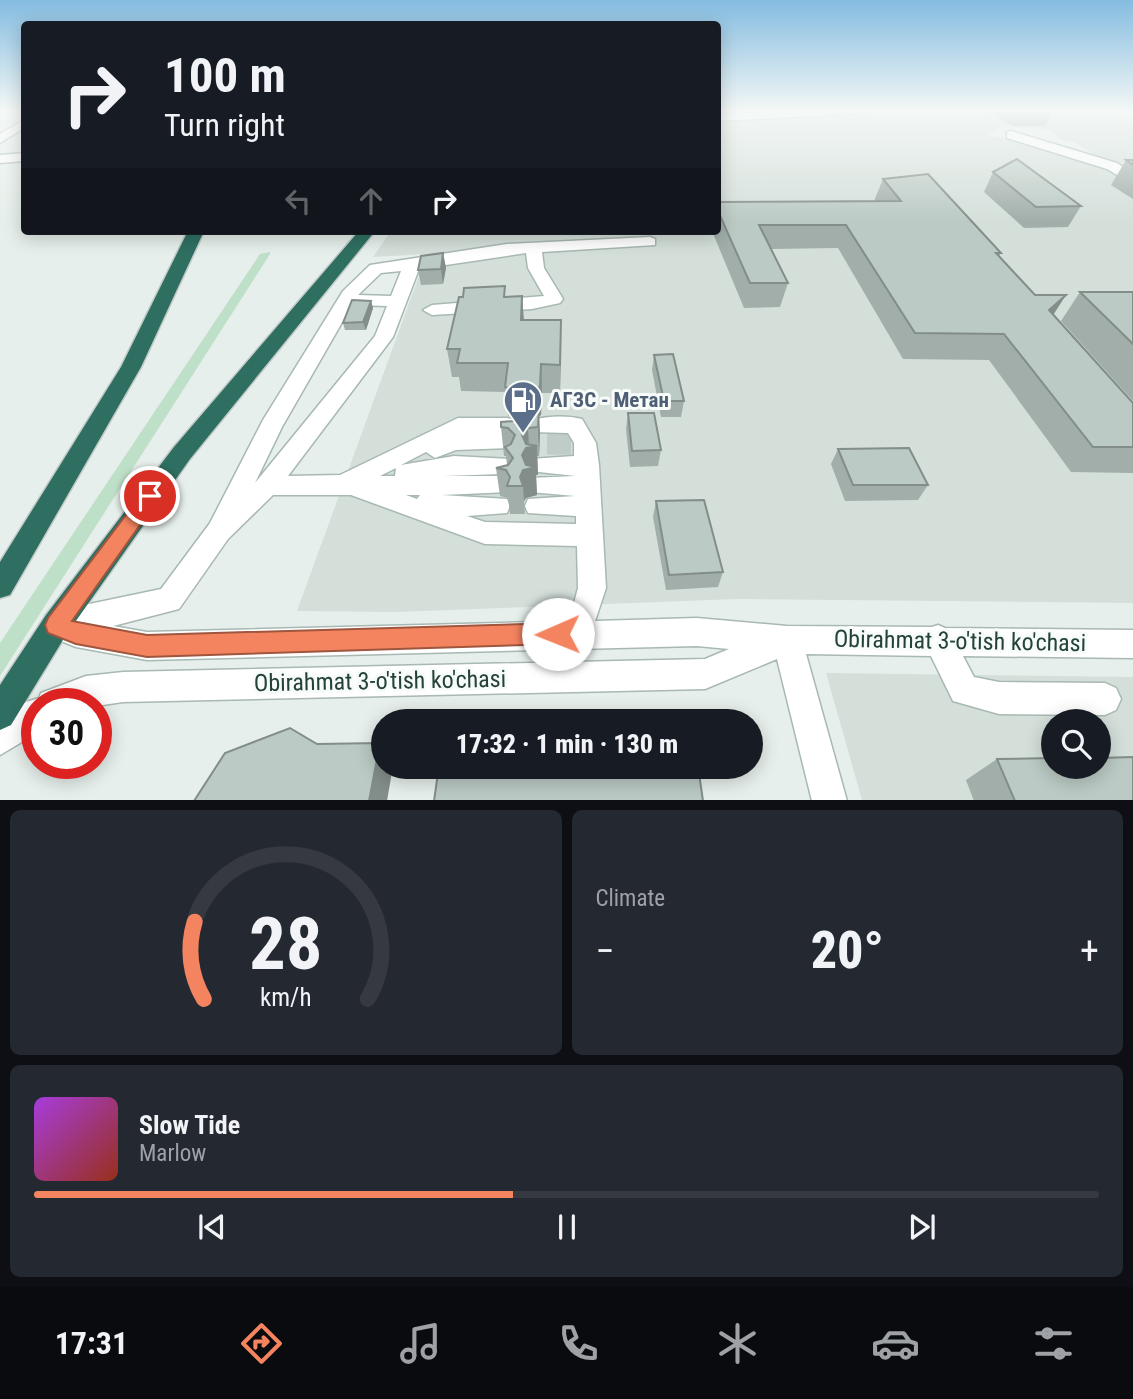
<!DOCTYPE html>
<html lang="en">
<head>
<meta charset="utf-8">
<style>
	:root { --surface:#171b24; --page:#242831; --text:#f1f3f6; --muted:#9ea1a6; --line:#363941; --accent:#f4845f }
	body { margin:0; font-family:"Roboto Condensed",sans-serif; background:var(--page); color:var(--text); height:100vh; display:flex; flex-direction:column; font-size:26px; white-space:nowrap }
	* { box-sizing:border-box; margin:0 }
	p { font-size:23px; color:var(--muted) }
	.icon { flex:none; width:38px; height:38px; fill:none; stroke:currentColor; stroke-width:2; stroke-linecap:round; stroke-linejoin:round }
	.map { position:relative; height:800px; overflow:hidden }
	.sheet { display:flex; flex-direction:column; gap:10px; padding:10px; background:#0d0f14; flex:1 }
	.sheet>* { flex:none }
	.hud { position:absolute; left:21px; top:21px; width:700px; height:214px; border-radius:7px; box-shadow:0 4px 18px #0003; background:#171b24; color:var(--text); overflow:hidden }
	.fabs { position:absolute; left:1041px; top:709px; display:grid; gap:14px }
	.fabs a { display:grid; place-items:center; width:70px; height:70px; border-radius:50%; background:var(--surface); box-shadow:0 4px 18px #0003; font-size:35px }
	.speed { position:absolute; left:21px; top:688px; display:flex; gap:14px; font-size:35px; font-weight:700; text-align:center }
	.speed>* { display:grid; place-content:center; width:91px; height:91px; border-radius:50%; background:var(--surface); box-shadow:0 4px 18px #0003; line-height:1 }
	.speed .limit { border:10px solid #d22; background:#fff; color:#111 }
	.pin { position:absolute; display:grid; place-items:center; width:60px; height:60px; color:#fff; margin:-30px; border:4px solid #fff; border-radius:50%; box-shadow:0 2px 7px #0007 }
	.me { position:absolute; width:77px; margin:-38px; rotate:269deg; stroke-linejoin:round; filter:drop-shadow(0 0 5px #0008) }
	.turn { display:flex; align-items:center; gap:24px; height:147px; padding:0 28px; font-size:32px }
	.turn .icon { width:91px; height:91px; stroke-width:2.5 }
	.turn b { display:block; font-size:49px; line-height:60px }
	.lanes { display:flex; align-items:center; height:66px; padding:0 28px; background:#0003; justify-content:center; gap:35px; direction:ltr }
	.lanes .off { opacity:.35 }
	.big { font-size:52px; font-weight:800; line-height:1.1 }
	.sheet .widget { flex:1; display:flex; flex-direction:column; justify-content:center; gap:10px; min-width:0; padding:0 24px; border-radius:10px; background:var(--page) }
	.sheet .dial { align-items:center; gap:0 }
	.dial svg { height:182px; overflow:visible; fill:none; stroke:var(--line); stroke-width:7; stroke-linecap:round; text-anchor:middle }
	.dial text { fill:var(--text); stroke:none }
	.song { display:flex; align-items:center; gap:21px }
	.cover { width:84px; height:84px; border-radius:10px; background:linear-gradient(135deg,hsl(280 70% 55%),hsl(10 70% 35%)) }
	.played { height:7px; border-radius:4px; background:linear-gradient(90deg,var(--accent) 45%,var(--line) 45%) }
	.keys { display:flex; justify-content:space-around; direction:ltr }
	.heat { display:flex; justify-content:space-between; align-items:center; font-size:38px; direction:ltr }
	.sheet .tiles { flex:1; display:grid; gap:10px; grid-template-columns:1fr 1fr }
	.widget:last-child { grid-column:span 2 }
	.trip { position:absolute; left:371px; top:709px; width:392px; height:70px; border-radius:35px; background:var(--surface); box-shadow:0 4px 18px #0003; font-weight:800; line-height:70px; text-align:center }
	.menu { display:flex; height:112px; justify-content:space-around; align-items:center; background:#090b0e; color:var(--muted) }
	.menu .icon { width:49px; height:49px }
	.menu .current { color:var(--accent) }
	.menu b { font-size:32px; color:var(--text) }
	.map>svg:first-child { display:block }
</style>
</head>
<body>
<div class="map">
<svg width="1133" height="801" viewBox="0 0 1133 801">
	<rect width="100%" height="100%" fill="#e6efeb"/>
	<g fill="#d4dfda" fill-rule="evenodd">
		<polygon points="718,110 1133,110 1133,179 1074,142 1062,140 1049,130 1003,126 987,135 1061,152 1114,170 1133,183 1133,603 737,599 396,612 297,611 427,254 373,257 391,231 718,231"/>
		<path d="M 826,673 L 1133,677 L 1133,800 L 862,800 ZM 1054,721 L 1099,721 L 1099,766 L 1054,766 Z"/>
	</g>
	<polygon fill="#bfe0c8" points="270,252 270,254 0,676 0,643 260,254"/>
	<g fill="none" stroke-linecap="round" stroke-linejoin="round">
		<polyline stroke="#bfccc8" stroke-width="24" stroke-dasharray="24 12" stroke-linecap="butt" points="511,442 585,443"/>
		<g stroke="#a8b8b2" stroke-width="3">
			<g id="minor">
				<polygon points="814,110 876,110 871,113 718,121 718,115"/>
				<polygon points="24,120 24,128 0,143 0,134"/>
				<polygon points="1011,131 1117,163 1133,174 1133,184 1107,169 1007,138 1007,132"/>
				<polygon points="24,153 24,161 0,163 0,155"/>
				<path d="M 650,237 L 655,239 L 655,245 L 542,252 L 544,268 L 563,299 L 560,303 L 532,309 L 432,315 L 423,310 L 432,305 L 544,296 L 528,268 L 526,253 L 419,269 L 393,337 L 288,476 L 340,475 L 458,418 L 507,418 L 515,420 L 518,426 L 515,432 L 506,434 L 513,436 L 516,442 L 513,448 L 456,450 L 435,458 L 426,452 L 401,465 L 454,456 L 511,459 L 515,465 L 511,471 L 503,474 L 443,476 L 501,476 L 509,478 L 513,485 L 509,492 L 442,495 L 507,499 L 510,506 L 507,513 L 467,516 L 485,522 L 576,524 L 576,516 L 528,513 L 525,506 L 528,499 L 575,496 L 530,492 L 526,485 L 530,478 L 575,476 L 530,471 L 526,465 L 530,459 L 574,456 L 574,443 L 568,433 L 532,432 L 529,426 L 532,420 C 547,416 567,415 582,419 L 596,443 L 599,465 L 606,588 L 595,621 L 697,618 L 787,626 L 932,627 L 938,625 L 945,628 L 1133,630 L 1133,658 L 963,656 L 974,677 L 999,682 L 1105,683 L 1116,688 L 1121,699 L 1116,710 L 1105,715 L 999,714 L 953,701 L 931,656 L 806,654 L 847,801 L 812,801 L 777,659 L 705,689 L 123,702 L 96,706 L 96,704 L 37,704 L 37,733 L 0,755 L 0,719 L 26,702 L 39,698 L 41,693 L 86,676 L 123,672 L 705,659 L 729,649 L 697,646 L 147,660 L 76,647 L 46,635 L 42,625 L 46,615 L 56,611 L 161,589 L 210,523 L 263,420 L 343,291 L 370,265 L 507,244 ZM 401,271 L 391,296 L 358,295 L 381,273 ZM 352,305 L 387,306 L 375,336 L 255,483 L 282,427 ZM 396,468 L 395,476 L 380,476 ZM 273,495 L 351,495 L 485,544 L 577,546 L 578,588 L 574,603 L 535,622 L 147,632 L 113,626 L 179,609 L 228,539 ZM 406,495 L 420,495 L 417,499 Z"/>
			</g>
		</g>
		<g stroke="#c2cac8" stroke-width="3">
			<g id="highway">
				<polygon points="188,231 204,231 141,367 10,595 0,598 0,562 121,367"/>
				<polygon points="359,231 375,231 190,459 66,635 11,725 0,730 0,685 46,615 174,447"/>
			</g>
		</g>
		<use href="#minor" fill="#fff" fill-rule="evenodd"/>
		<use href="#highway" fill="#2f6f62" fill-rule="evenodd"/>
	</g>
	<g fill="#a1aea9">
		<polygon points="984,110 1054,110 1046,126 1013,126"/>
		<polygon points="1126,160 1133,160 1133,199 1111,185"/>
		<polygon points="993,172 1081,206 1068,227 1024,228 984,192"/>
		<polygon points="883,179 1001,253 999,256 1133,403 1133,473 1071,472 989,360 903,359 838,248 771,249 788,283 780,307 744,308 712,231 718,231 718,202 874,201"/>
		<polygon points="443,253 446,268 443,284 421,285 418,270"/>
		<polygon points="1080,292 1133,292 1133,401 1061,321"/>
		<polygon points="522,296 524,320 561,320 560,393 542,393 541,415 539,416 540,435 539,456 537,456 538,475 536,475 537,495 526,498 524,501 525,514 510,514 508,498 500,496 496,468 507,465 506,456 504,456 501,427 513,421 514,418 508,416 506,392 461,391 459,377 452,377 447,349 506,297"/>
		<polygon points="371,301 373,308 366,330 345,330 343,323"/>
		<polygon points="654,355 684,401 681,417 661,417 652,370"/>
		<polygon points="628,413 661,450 658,466 630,467 626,429"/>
		<polygon points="838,449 928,485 918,500 845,501 831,464"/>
		<polygon points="656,501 723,572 718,587 666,590 653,517"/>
		<polygon points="997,759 1133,801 974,801 966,780"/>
	</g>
	<g fill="#838d89">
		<polygon points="443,253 446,268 443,284 441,269"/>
		<polygon points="1066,295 1050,320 1049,310"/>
		<polygon points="522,296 524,324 521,320"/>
		<polygon points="371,301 373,308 366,330 363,322"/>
		<polygon points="561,320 561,348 560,393 560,365"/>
		<polygon points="541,364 542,393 541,415 539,416 540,435 539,456 538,427 525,396"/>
		<polygon points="528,428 529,448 537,446 538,475 536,475 537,495 526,498 524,501 523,486 520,477 522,435"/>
		<polygon points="380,743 383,748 383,766 393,766 387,801 369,801"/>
	</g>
	<g fill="#bbcac4" stroke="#838d89" stroke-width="2">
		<polygon points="1017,159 1081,206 1036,207 993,172"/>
		<polygon points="1126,160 1133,160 1133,165"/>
		<polygon points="928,174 1001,253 996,253 1035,295 1066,295 1049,310 1133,403 1133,447 1093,447 1004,334 915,333 846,225 759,225 788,283 750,283 718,211 718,202 901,201 883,179"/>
		<polygon points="443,253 441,269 418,270 421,256"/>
		<polygon points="505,286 504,297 522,296 521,320 561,320 560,365 541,364 540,387 530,389 525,396 528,405 539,406 538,427 528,428 522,435 526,444 537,446 526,448 522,455 526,465 536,467 523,470 520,477 523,486 507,486 510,477 506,470 496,468 508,465 513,458 505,447 511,444 515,435 508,428 501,427 501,422 513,421 516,412 513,406 518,399 515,390 505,387 508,363 457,363 460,349 447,349 459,297 463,297 464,288"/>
		<polygon points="1080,292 1133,292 1133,344"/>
		<polygon points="352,300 371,301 363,322 343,323"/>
		<polygon points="673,354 684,401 664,401 654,355"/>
		<polygon points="628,413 654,413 661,450 632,451"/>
		<polygon points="909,448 928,485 853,485 838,449"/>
		<polygon points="704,500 723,572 669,575 656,501"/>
		<polygon points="290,728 317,744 380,743 369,801 194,801 225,753"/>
		<polygon points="1133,757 1133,801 1015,801 997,759 1054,758 1054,766 1099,766 1099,758"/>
		<polygon points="439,766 698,766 703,801 434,801"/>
	</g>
	<linearGradient id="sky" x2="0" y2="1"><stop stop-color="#84bce0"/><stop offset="0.5" stop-color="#f4f8f6"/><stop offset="1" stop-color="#f4f8f6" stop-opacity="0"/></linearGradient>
	<rect width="1133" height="222" fill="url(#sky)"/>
	<polygon fill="#f4845f" stroke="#9f563e" stroke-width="2" points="150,489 160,496 157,501 72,621 147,635 558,623 565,626 569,634 565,641 558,644 147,657 76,644 48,633 45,625 48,618 144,491"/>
	<defs>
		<g id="fuel-pin" transform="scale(2.0125)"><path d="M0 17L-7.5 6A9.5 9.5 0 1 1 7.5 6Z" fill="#5c6f8a" stroke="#f7fbf9"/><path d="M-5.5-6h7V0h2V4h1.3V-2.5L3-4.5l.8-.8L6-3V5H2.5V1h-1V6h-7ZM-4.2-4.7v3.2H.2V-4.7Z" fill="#fff"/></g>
	</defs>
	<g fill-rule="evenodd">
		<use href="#fuel-pin" x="523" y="400"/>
	</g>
	<g text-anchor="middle" stroke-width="6" stroke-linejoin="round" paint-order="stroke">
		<g font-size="21" font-weight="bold" fill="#4e5e75" stroke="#f7fbf9" text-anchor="start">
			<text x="550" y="407">АГЗС - Метан</text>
		</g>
		<g font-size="24" fill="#24423a" stroke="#f7fbf9">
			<text transform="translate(960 641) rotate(1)" y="8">Obirahmat 3-o'tish ko'chasi</text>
			<text transform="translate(380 681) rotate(-1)" y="8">Obirahmat 3-o'tish ko'chasi</text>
		</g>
	</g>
</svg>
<div class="fabs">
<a><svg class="icon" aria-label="search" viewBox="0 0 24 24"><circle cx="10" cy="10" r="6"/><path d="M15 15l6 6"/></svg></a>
</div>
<div class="speed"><div class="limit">30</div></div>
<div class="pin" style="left:150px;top:496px;background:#d93025"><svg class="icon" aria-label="arrive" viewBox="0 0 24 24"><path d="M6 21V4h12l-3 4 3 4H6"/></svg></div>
<svg class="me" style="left:558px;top:634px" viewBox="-20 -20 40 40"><circle r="19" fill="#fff"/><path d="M0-13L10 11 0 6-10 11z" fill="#f4845f"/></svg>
<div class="trip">17:32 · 1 min · 130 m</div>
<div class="hud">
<div class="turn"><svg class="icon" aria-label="right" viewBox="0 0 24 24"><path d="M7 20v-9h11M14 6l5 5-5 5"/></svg><div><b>100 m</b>Turn right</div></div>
<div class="lanes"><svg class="icon off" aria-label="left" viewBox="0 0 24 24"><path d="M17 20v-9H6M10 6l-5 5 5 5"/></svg><svg class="icon off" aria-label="ahead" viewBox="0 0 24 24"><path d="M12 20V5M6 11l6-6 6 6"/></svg><svg class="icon" aria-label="right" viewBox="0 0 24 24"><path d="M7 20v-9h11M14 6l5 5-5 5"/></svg></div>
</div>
</div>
<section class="sheet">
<div class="tiles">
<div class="widget dial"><svg viewBox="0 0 100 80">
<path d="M14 69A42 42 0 1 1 86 69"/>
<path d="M14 69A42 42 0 0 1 10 35" stroke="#f4845f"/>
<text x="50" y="56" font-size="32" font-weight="700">28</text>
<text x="50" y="72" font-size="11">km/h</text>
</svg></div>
<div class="widget"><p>Climate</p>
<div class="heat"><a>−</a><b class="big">20°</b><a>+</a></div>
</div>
<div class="widget">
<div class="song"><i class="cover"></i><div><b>Slow Tide</b><p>Marlow</p></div></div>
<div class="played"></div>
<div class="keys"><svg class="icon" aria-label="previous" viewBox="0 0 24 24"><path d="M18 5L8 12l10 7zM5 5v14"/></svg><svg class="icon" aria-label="pause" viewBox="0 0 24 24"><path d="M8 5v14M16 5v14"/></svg><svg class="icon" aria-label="next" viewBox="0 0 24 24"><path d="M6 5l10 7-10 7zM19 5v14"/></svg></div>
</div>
</div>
</section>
<nav class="menu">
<b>17:31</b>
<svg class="icon current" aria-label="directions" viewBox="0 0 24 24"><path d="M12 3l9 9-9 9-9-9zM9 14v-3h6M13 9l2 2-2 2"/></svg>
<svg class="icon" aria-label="music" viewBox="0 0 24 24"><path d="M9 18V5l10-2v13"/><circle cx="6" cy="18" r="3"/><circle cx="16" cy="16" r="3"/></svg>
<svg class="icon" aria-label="phone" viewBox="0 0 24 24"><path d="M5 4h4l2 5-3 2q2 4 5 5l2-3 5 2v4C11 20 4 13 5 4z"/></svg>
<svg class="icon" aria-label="climate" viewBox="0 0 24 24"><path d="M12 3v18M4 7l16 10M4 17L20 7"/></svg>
<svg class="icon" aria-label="car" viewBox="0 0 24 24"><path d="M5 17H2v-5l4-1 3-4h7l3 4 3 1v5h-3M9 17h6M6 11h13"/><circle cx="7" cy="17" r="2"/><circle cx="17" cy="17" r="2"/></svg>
<svg class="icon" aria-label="filters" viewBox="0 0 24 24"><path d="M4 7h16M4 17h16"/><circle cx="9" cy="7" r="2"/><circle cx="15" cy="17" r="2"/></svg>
</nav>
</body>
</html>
